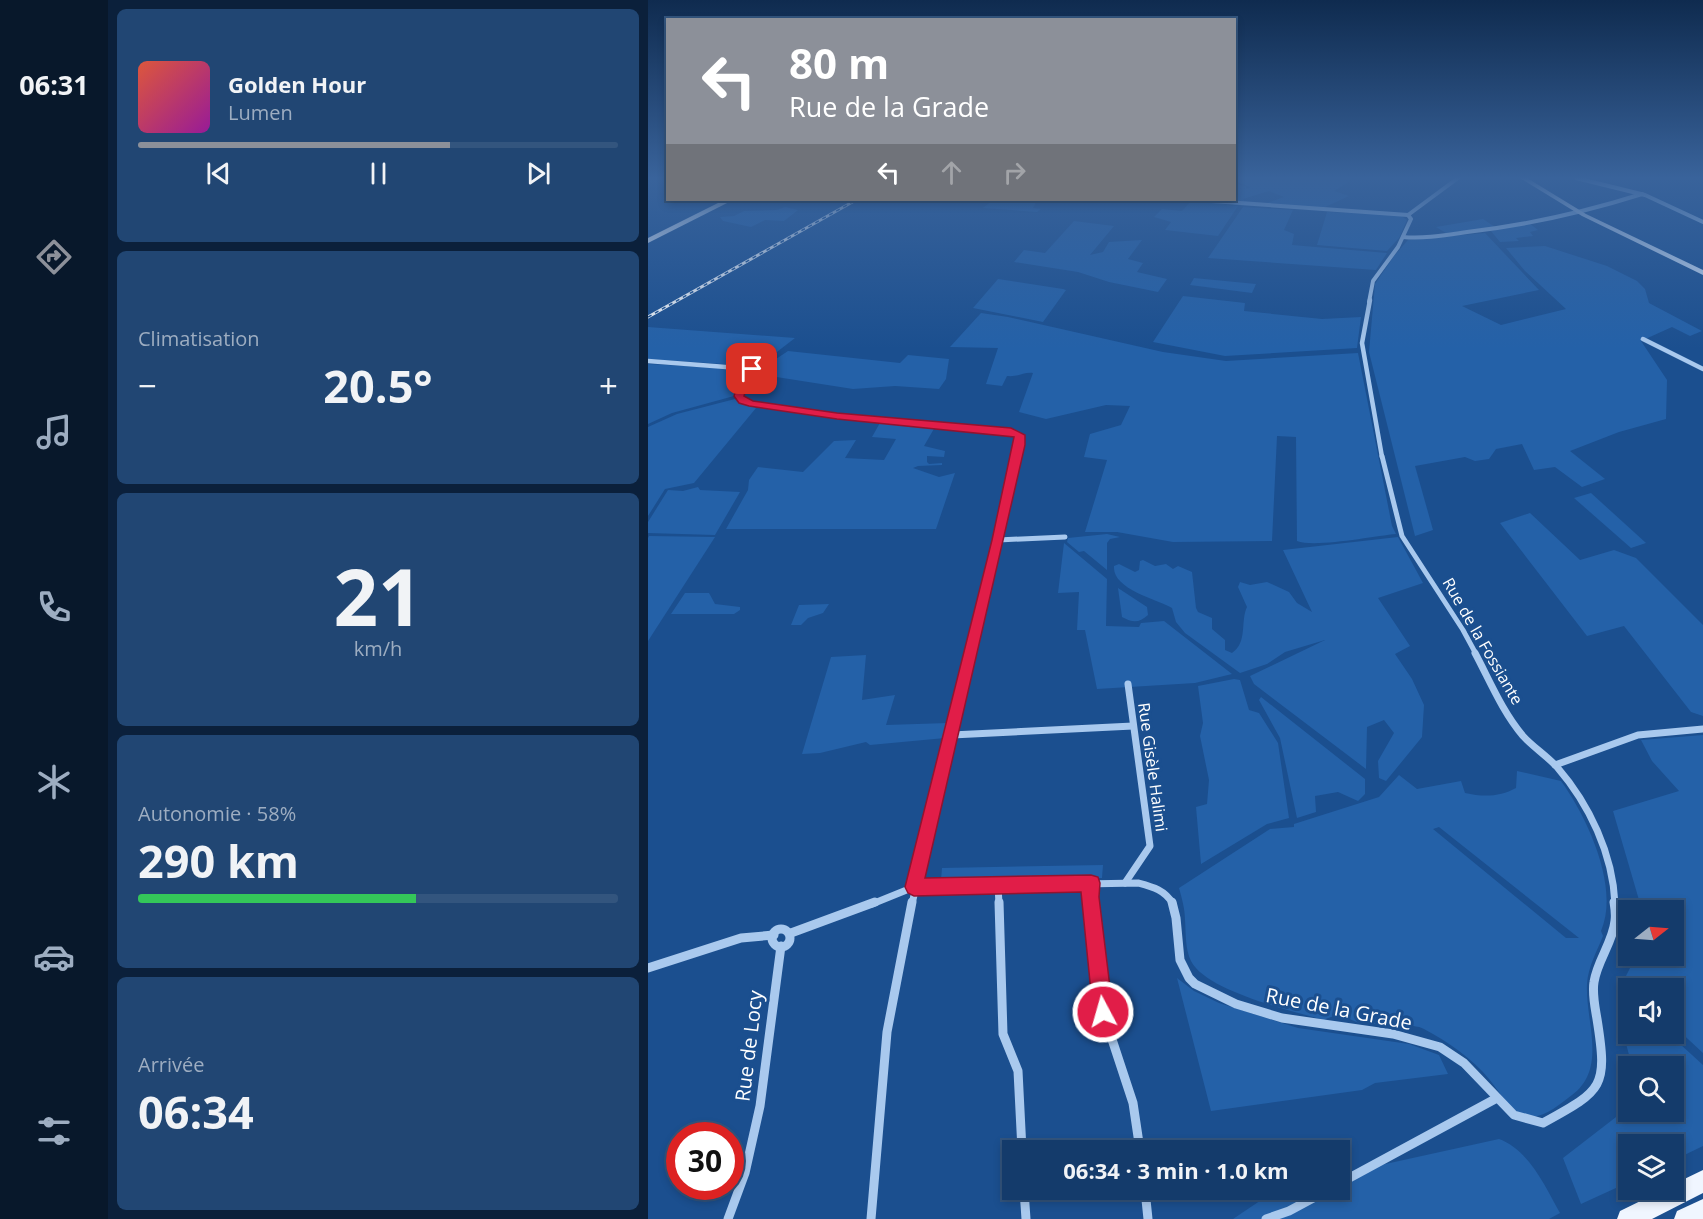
<!DOCTYPE html>
<html lang="fr">
<head>
<meta charset="utf-8">
<style>
	:root { --surface:#143b6b; --page:#214673; --text:#f1f3f6; --muted:#9dadc1; --line:#33557e; --accent:#8c9099 }
	body { margin:0; font-family:"Open Sans",sans-serif; background:var(--page); color:var(--text); height:100vh; display:flex; flex-direction:column; font-size:22px; white-space:nowrap }
	* { box-sizing:border-box; margin:0 }
	p { font-size:20px; color:var(--muted) }
	.icon { flex:none; width:33px; height:33px; fill:none; stroke:currentColor; stroke-width:2; stroke-linecap:round; stroke-linejoin:round }
	.map { position:relative; flex:1; overflow:hidden }
	.sheet { display:flex; flex-direction:column; gap:9px; padding:9px; background:#0b203b; width:540px }
	.sheet>* { flex:none }
	.top-card { position:absolute; left:18px; top:18px; width:570px; height:183px; border-radius:0px; box-shadow:0 3px 9px #0003,0 0 0 2px var(--line); background:#8c9099; color:#fff; overflow:hidden }
	.needle { width:39px; rotate:73deg }
	.buttons { position:absolute; left:970px; top:900px; display:grid; gap:12px }
	.buttons a { display:grid; place-items:center; width:66px; height:66px; border-radius:0px; background:var(--surface); box-shadow:0 3px 9px #0003,0 0 0 2px var(--line); font-size:30px }
	.speed { position:absolute; left:18px; top:1122px; display:flex; gap:12px; font-size:30px; font-weight:700; text-align:center }
	.speed>* { display:grid; place-content:center; width:78px; height:78px; border-radius:50%; background:var(--surface); box-shadow:0 3px 9px #0003,0 0 0 2px var(--line); line-height:1 }
	.speed .limit { border:9px solid #d22; background:#fff; color:#111 }
	.pin { position:absolute; display:grid; place-items:center; width:51px; height:51px; color:#fff; margin:-26px; border-radius:12px; box-shadow:0 3px 9px #0006 }
	.me { position:absolute; width:66px; margin:-33px; rotate:354deg; stroke-linejoin:round; filter:drop-shadow(0 0 4px #0008) }
	.turn { display:flex; align-items:center; gap:21px; height:126px; padding:0 24px; font-size:27px }
	.turn .icon { width:78px; height:78px; stroke-width:2.5 }
	.turn b { display:block; font-size:42px; line-height:51px }
	.lanes { display:flex; align-items:center; height:57px; padding:0 24px; background:#0003; justify-content:center; gap:30px; direction:ltr }
	.lanes .off { opacity:.35 }
	.big { font-size:45px; font-weight:700; line-height:1.1 }
	.sheet .card { flex:1; display:flex; flex-direction:column; justify-content:center; gap:9px; min-width:0; padding:0 21px; border-radius:9px; background:var(--page) }
	.sheet .dial { align-items:center; gap:0 }
	.dial b { font-size:78px; line-height:1 }
	.song { display:flex; align-items:center; gap:18px }
	.cover { width:72px; height:72px; border-radius:9px; background:linear-gradient(135deg,hsl(10 70% 55%),hsl(300 70% 35%)) }
	.played { height:6px; border-radius:3px; background:linear-gradient(90deg,var(--accent) 65%,var(--line) 65%) }
	.keys { display:flex; justify-content:space-around; direction:ltr }
	.heat { display:flex; justify-content:space-between; align-items:center; font-size:33px; direction:ltr }
	.charge { height:9px; border-radius:4px; background:linear-gradient(90deg,#34c759 58%,var(--line) 0) }
	.trip { position:absolute; left:354px; top:1140px; width:348px; height:60px; border-radius:0px; background:var(--surface); box-shadow:0 3px 9px #0003,0 0 0 2px var(--line); font-weight:700; line-height:60px; text-align:center }
	main { display:flex; flex:1; min-height:0 }
	.dock { display:flex; flex-direction:column; width:108px; justify-content:space-around; align-items:center; background:#08182b; color:var(--muted) }
	.dock .icon { width:42px; height:42px }
	.dock .current { color:var(--accent) }
	.dock b { font-size:27px; color:var(--text) }
	.map>svg:first-child { display:block }
</style>
</head>
<body>
<main>
<nav class="dock">
<b>06:31</b>
<svg class="icon current" aria-label="directions" viewBox="0 0 24 24"><path d="M12 3l9 9-9 9-9-9zM9 14v-3h6M13 9l2 2-2 2"/></svg>
<svg class="icon" aria-label="music" viewBox="0 0 24 24"><path d="M9 18V5l10-2v13"/><circle cx="6" cy="18" r="3"/><circle cx="16" cy="16" r="3"/></svg>
<svg class="icon" aria-label="phone" viewBox="0 0 24 24"><path d="M5 4h4l2 5-3 2q2 4 5 5l2-3 5 2v4C11 20 4 13 5 4z"/></svg>
<svg class="icon" aria-label="climate" viewBox="0 0 24 24"><path d="M12 3v18M4 7l16 10M4 17L20 7"/></svg>
<svg class="icon" aria-label="car" viewBox="0 0 24 24"><path d="M5 17H2v-5l4-1 3-4h7l3 4 3 1v5h-3M9 17h6M6 11h13"/><circle cx="7" cy="17" r="2"/><circle cx="17" cy="17" r="2"/></svg>
<svg class="icon" aria-label="filters" viewBox="0 0 24 24"><path d="M4 7h16M4 17h16"/><circle cx="9" cy="7" r="2"/><circle cx="15" cy="17" r="2"/></svg>
</nav>
<section class="sheet">
<div class="card">
<div class="song"><i class="cover"></i><div><b>Golden Hour</b><p>Lumen</p></div></div>
<div class="played"></div>
<div class="keys"><svg class="icon" aria-label="previous" viewBox="0 0 24 24"><path d="M18 5L8 12l10 7zM5 5v14"/></svg><svg class="icon" aria-label="pause" viewBox="0 0 24 24"><path d="M8 5v14M16 5v14"/></svg><svg class="icon" aria-label="next" viewBox="0 0 24 24"><path d="M6 5l10 7-10 7zM19 5v14"/></svg></div>
</div>
<div class="card"><p>Climatisation</p>
<div class="heat"><a>−</a><b class="big">20.5°</b><a>+</a></div>
</div>
<div class="card dial"><b>21</b><p>km/h</p></div>
<div class="card"><p>Autonomie · 58%</p><b class="big">290 km</b><div class="charge"></div></div>
<div class="card"><p>Arrivée</p><b class="big">06:34</b></div>
</section>
<div class="map">
<svg width="1055" height="1219" viewBox="0 0 1055 1219">
	<rect width="100%" height="100%" fill="#1b4f8f"/>
	<g fill="#2461a8" fill-rule="evenodd">
		<polygon points="587,178 702,178 699,183 686,191 701,196 675,208 616,204 636,197 621,191 595,199 598,202 567,200 586,200 587,184 597,186 599,189 602,187 587,181"/>
		<polygon points="345,200 381,200 379,202 388,202 385,208 393,209 389,212 335,208"/>
		<polygon points="544,200 590,206 570,236 517,230 523,222 506,217 514,209 534,211"/>
		<polygon points="137,207 150,210 136,221 117,220 103,227 75,221 72,217 86,216 96,211 129,210"/>
		<polygon points="595,207 645,210 636,230 646,234 644,245 739,253 728,270 560,258"/>
		<polygon points="679,212 752,215 759,220 751,238 739,251 669,245"/>
		<polygon points="835,219 847,227 798,233 788,227"/>
		<polygon points="426,221 466,226 442,255 455,252 461,242 494,240 480,259 495,263 489,272 519,279 510,292 461,282 430,272 366,262 376,250 397,253"/>
		<polygon points="881,223 890,230 882,232 885,236 868,238 871,241 852,242 843,231"/>
		<polygon points="837,233 891,290 814,306 853,325 918,309 877,271 858,248 897,246 959,266 989,281 997,289 1001,303 1054,331 1042,336 1024,327 993,341 1019,380 1018,419 971,432 922,451 957,479 934,487 907,467 886,470 874,444 848,449 841,459 827,461 817,457 767,466 785,530 767,536 721,352 727,284 746,256 760,240"/>
		<polygon points="546,278 608,284 604,293 542,285"/>
		<polygon points="350,279 415,289 418,290 395,322 325,308"/>
		<polygon points="535,296 597,303 596,311 674,319 713,317 709,348 577,356 505,342"/>
		<path d="M 333,313 L 360,317 L 515,352 L 578,361 L 710,353 L 744,526 L 748,534 C 726,536 667,548 649,541 L 648,437 L 629,436 L 624,541 L 525,542 L 469,532 L 437,532 L 459,460 L 436,457 L 442,434 L 473,425 L 482,406 L 458,405 L 398,419 L 371,412 L 385,373 C 375,372 372,377 359,376 L 354,386 L 338,384 L 350,348 L 302,347 Z"/>
		<polygon points="0,327 147,338 112,365 105,366 0,359"/>
		<polygon points="140,351 252,363 260,355 301,359 298,379 291,389 247,386 205,389 122,376 122,363"/>
		<polygon points="0,364 92,369 98,376 87,390 86,396 24,413 0,424"/>
		<polygon points="87,399 108,408 46,483 17,489 0,516 0,427 29,414"/>
		<polygon points="233,421 287,427 276,446 297,451 296,457 279,456 279,462 281,464 294,463 294,465 270,466 265,468 291,477 307,473 288,529 78,529 100,490 101,480 110,467 155,472 186,441 208,440 197,458 236,460 248,439 224,437"/>
		<polygon points="50,487 52,490 92,492 67,535 0,533 0,522 20,490 35,491"/>
		<polygon points="943,493 998,543 983,548 926,498"/>
		<polygon points="882,513 932,560 966,550 988,558 1055,625 1055,716 1043,712 976,626 939,636 852,523"/>
		<polygon points="459,534 472,537 462,539 459,543 459,570 436,551 431,552 419,542 420,538"/>
		<polygon points="1,536 67,537 0,641 0,538"/>
		<path d="M 750,537 L 775,583 L 730,598 L 762,646 L 747,654 L 764,679 L 776,705 L 774,737 L 738,781 L 731,778 L 730,761 L 746,733 L 736,720 L 719,727 L 718,769 L 606,684 L 602,676 L 677,640 L 637,652 L 619,664 L 592,673 L 537,633 L 528,622 L 524,608 C 508,599 464,589 466,566 L 471,564 L 487,572 L 491,570 L 492,561 L 495,560 L 507,566 L 518,564 L 525,569 L 530,566 L 544,572 L 548,608 L 550,612 L 564,618 L 564,629 L 577,640 L 577,650 L 584,653 C 600,642 592,622 599,607 L 590,587 L 592,582 L 602,585 L 619,582 L 641,592 L 649,603 L 664,612 L 635,550 Z"/>
		<polygon points="416,543 459,579 458,626 491,627 493,623 516,621 584,674 547,683 449,689 437,630 429,630 431,592 410,593"/>
		<path d="M 470,588 L 499,607 L 500,615 C 491,623 485,623 474,617 Z"/>
		<polygon points="37,593 61,593 67,604 92,607 92,610 86,614 23,614"/>
		<polygon points="181,604 175,613 160,618 153,625 143,625 151,605"/>
		<polygon points="218,655 214,700 247,695 238,725 300,723 297,738 222,745 218,742 172,753 154,754 183,657"/>
		<polygon points="586,679 592,680 601,710 611,713 630,743 641,818 619,824 553,864 548,807 559,804 561,780 552,736 555,723 550,686"/>
		<polygon points="613,697 717,779 717,794 710,801 690,792 667,796 668,812 649,818 632,738 611,700"/>
		<polygon points="1055,735 1055,1053 1026,1026 1026,988 985,988 976,980 988,956 1026,956 1026,910 992,910 991,900 965,811 1031,791 1004,761 993,740"/>
		<path d="M 869,771 L 913,781 C 939,817 972,887 953,931 L 955,936 C 949,951 940,967 939,984 C 937,1021 960,1068 924,1095 C 913,1103 899,1116 884,1117 C 865,1117 852,1092 841,1079 C 824,1058 800,1042 776,1029 C 766,1023 731,1025 718,1024 C 698,1022 697,1009 676,1020 C 644,1011 558,991 543,961 C 537,949 538,933 537,920 C 537,909 534,899 531,888 L 622,829 L 646,827 L 646,824 L 731,797 L 751,775 L 769,789 L 813,781 L 817,793 C 835,797 852,797 868,788 ZM 791,827 L 931,938 L 918,938 L 785,829 Z"/>
		<polygon points="455,865 454,878 293,880 294,868"/>
		<polygon points="529,978 546,991 571,1003 650,1028 761,1044 791,1055 800,1074 727,1083 714,1090 563,1111"/>
		<polygon points="976,991 981,996 981,1034 1021,1034 1055,1065 1055,1146 1026,1160 1026,1144 981,1144 981,1182 933,1204 915,1158 981,1107 981,1112 1026,1112 1026,1066 984,1066 969,1010"/>
		<path d="M 851,1139 C 881,1150 897,1186 912,1213 L 901,1219 L 585,1219 L 628,1190 L 692,1190 L 692,1174 Z"/>
	</g>
	<g fill="none" stroke-linecap="round" stroke-linejoin="round">
		<g stroke="#a9c9ee" stroke-width="4">
			<polyline points="928,178 997,195 1055,222"/>
			<polyline points="549,200 760,215 810,178"/>
			<path d="M 755,237 C 776,239 798,235 819,232 C 879,225 937,212 994,194"/>
			<polyline points="721,302 725,281 750,247 763,219 760,215"/>
		</g>
		<g stroke="#a9c9ee" stroke-width="4.5">
			<polyline points="722,300 714,343 734,457"/>
			<polyline points="995,339 1055,369"/>
			<polyline points="0,361 104,369 104,378 91,396 95,401 104,404 189,416 363,431 372,435 369,457"/>
		</g>
		<g stroke="#a9c9ee" stroke-width="5">
			<polyline points="734,456 754,536 815,630 828,654"/>
			<polyline points="350,540 417,537"/>
			<polyline points="322,654 369,456"/>
		</g>
		<g stroke="#a9c9ee" stroke-width="7">
			<path d="M 827,653 C 842,681 854,711 875,736 C 885,747 899,756 909,767 C 941,804 965,854 967,904"/>
			<polyline points="304,735 485,726"/>
			<polyline points="907,765 990,735 1055,729"/>
			<polyline points="477,883 502,846 480,684"/>
			<polyline points="350,886 351,904"/>
			<path d="M 224,904 L 266,887 L 490,883 C 505,887 517,890 525,904"/>
			<polyline points="264,904 322,653"/>
			<polyline points="443,904 443,883"/>
		</g>
		<g stroke="#a9c9ee" stroke-width="9">
			<polyline points="351,902 355,1034 370,1071 374,1150"/>
			<polyline points="443,902 455,1012 485,1103 492,1150"/>
			<path d="M 524,902 L 528,918 L 532,960 L 541,978 L 547,984 L 588,1004 L 634,1018 L 745,1034 L 792,1047 L 816,1063 L 866,1115 L 895,1123 C 955,1090 960,1088 949,1019 C 947,1007 944,994 946,982 C 949,961 965,942 967,921 C 968,915 967,908 966,902"/>
			<circle cx="133" cy="938" r="9"/>
			<polyline points="143,933 227,902"/>
			<polyline points="0,968 93,938 126,935"/>
			<polyline points="692,1183 849,1098"/>
			<polyline points="376,1190 378,1219"/>
			<polyline points="497,1190 500,1219"/>
			<polyline points="80,1219 97,1173 112,1106 133,946"/>
			<polyline points="223,1219 239,1032 264,902"/>
			<polyline points="618,1219 641,1211 680,1190"/>
		</g>
		<polygon fill="#d6e6fa" fill-rule="evenodd" points="872,178 879,178 938,214 1055,270 1055,275 934,216"/>
		<g fill="#f0f6ff" fill-rule="evenodd">
			<polygon points="76,200 85,200 0,243 0,238"/>
			<polygon points="1055,1170 1055,1193 1004,1219 969,1219 972,1211 1015,1190 1026,1190 1026,1184"/>
			<polygon points="1055,1199 1055,1219 1026,1219 1029,1211"/>
		</g>
		<g stroke="#fff" stroke-width="3">
			<polyline id="rail" points="0,317 208,200"/>
		</g>
		<use href="#rail" stroke="#1b4f8f" stroke-width="1.5" stroke-dasharray="4" stroke-linecap="butt"/>
	</g>
	<linearGradient id="sky" x2="0" y2="1"><stop stop-color="#0f2b4f"/><stop offset="0.51" stop-color="#39639b"/><stop offset="1" stop-color="#39639b" stop-opacity="0"/></linearGradient>
	<rect width="1055" height="349" fill="url(#sky)"/>
	<polygon fill="#e11d48" stroke="#92132f" stroke-width="1.5" points="100,367 107,367 109,378 97,392 96,396 105,401 189,413 363,428 377,435 377,445 277,878 443,875 450,877 452,883 451,897 465,1012 462,1019 455,1022 448,1019 445,1012 433,892 266,896 260,893 257,887 344,540 366,437 189,419 101,406 91,403 86,396 88,390 99,378"/>
	<g text-anchor="middle" stroke-width="6" stroke-linejoin="round" paint-order="stroke">
		<g font-size="16" fill="#fff" stroke="#1b4f8f">
			<text transform="translate(835 641) rotate(60)" y="6">Rue de la Fossiante</text>
			<text transform="translate(505 767) rotate(82)" y="6">Rue Gisèle Halimi</text>
		</g>
		<g font-size="20" fill="#fff" stroke="#1b4f8f">
			<text transform="translate(691 1009) rotate(11)" y="7">Rue de la Grade</text>
			<text transform="translate(101 1046) rotate(-83)" y="7">Rue de Locy</text>
		</g>
	</g>
</svg>
<div class="buttons">
<a><svg class="needle" viewBox="-14 -14 28 28"><path d="M0-13l5 13h-10z" fill="#e53935"/><path d="M0 13l5-13h-10z" fill="#9dadc1"/></svg></a>
<a><svg class="icon" aria-label="sound" viewBox="0 0 24 24"><path d="M4 9h4l5-4v14l-5-4H4zM17 9q2 3 0 6"/></svg></a>
<a><svg class="icon" aria-label="search" viewBox="0 0 24 24"><circle cx="10" cy="10" r="6"/><path d="M15 15l6 6"/></svg></a>
<a><svg class="icon" aria-label="layers" viewBox="0 0 24 24"><path d="M12 4l9 5-9 5-9-5zM3 14l9 5 9-5"/></svg></a>
</div>
<div class="speed"><div class="limit">30</div></div>
<div class="pin" style="left:104px;top:369px;background:#d93025"><svg class="icon" aria-label="arrive" viewBox="0 0 24 24"><path d="M6 21V4h12l-3 4 3 4H6"/></svg></div>
<svg class="me" style="left:455px;top:1012px" viewBox="-20 -20 40 40"><circle r="17" fill="#e11d48" stroke="#fff" stroke-width="3"/><path d="M0-11L8 9 0 5-8 9z" fill="#fff"/></svg>
<div class="trip">06:34 · 3 min · 1.0 km</div>
<div class="top-card">
<div class="turn"><svg class="icon" aria-label="left" viewBox="0 0 24 24"><path d="M17 20v-9H6M10 6l-5 5 5 5"/></svg><div><b>80 m</b>Rue de la Grade</div></div>
<div class="lanes"><svg class="icon" aria-label="left" viewBox="0 0 24 24"><path d="M17 20v-9H6M10 6l-5 5 5 5"/></svg><svg class="icon off" aria-label="ahead" viewBox="0 0 24 24"><path d="M12 20V5M6 11l6-6 6 6"/></svg><svg class="icon off" aria-label="right" viewBox="0 0 24 24"><path d="M7 20v-9h11M14 6l5 5-5 5"/></svg></div>
</div>
</div>
</main>
</body>
</html>
